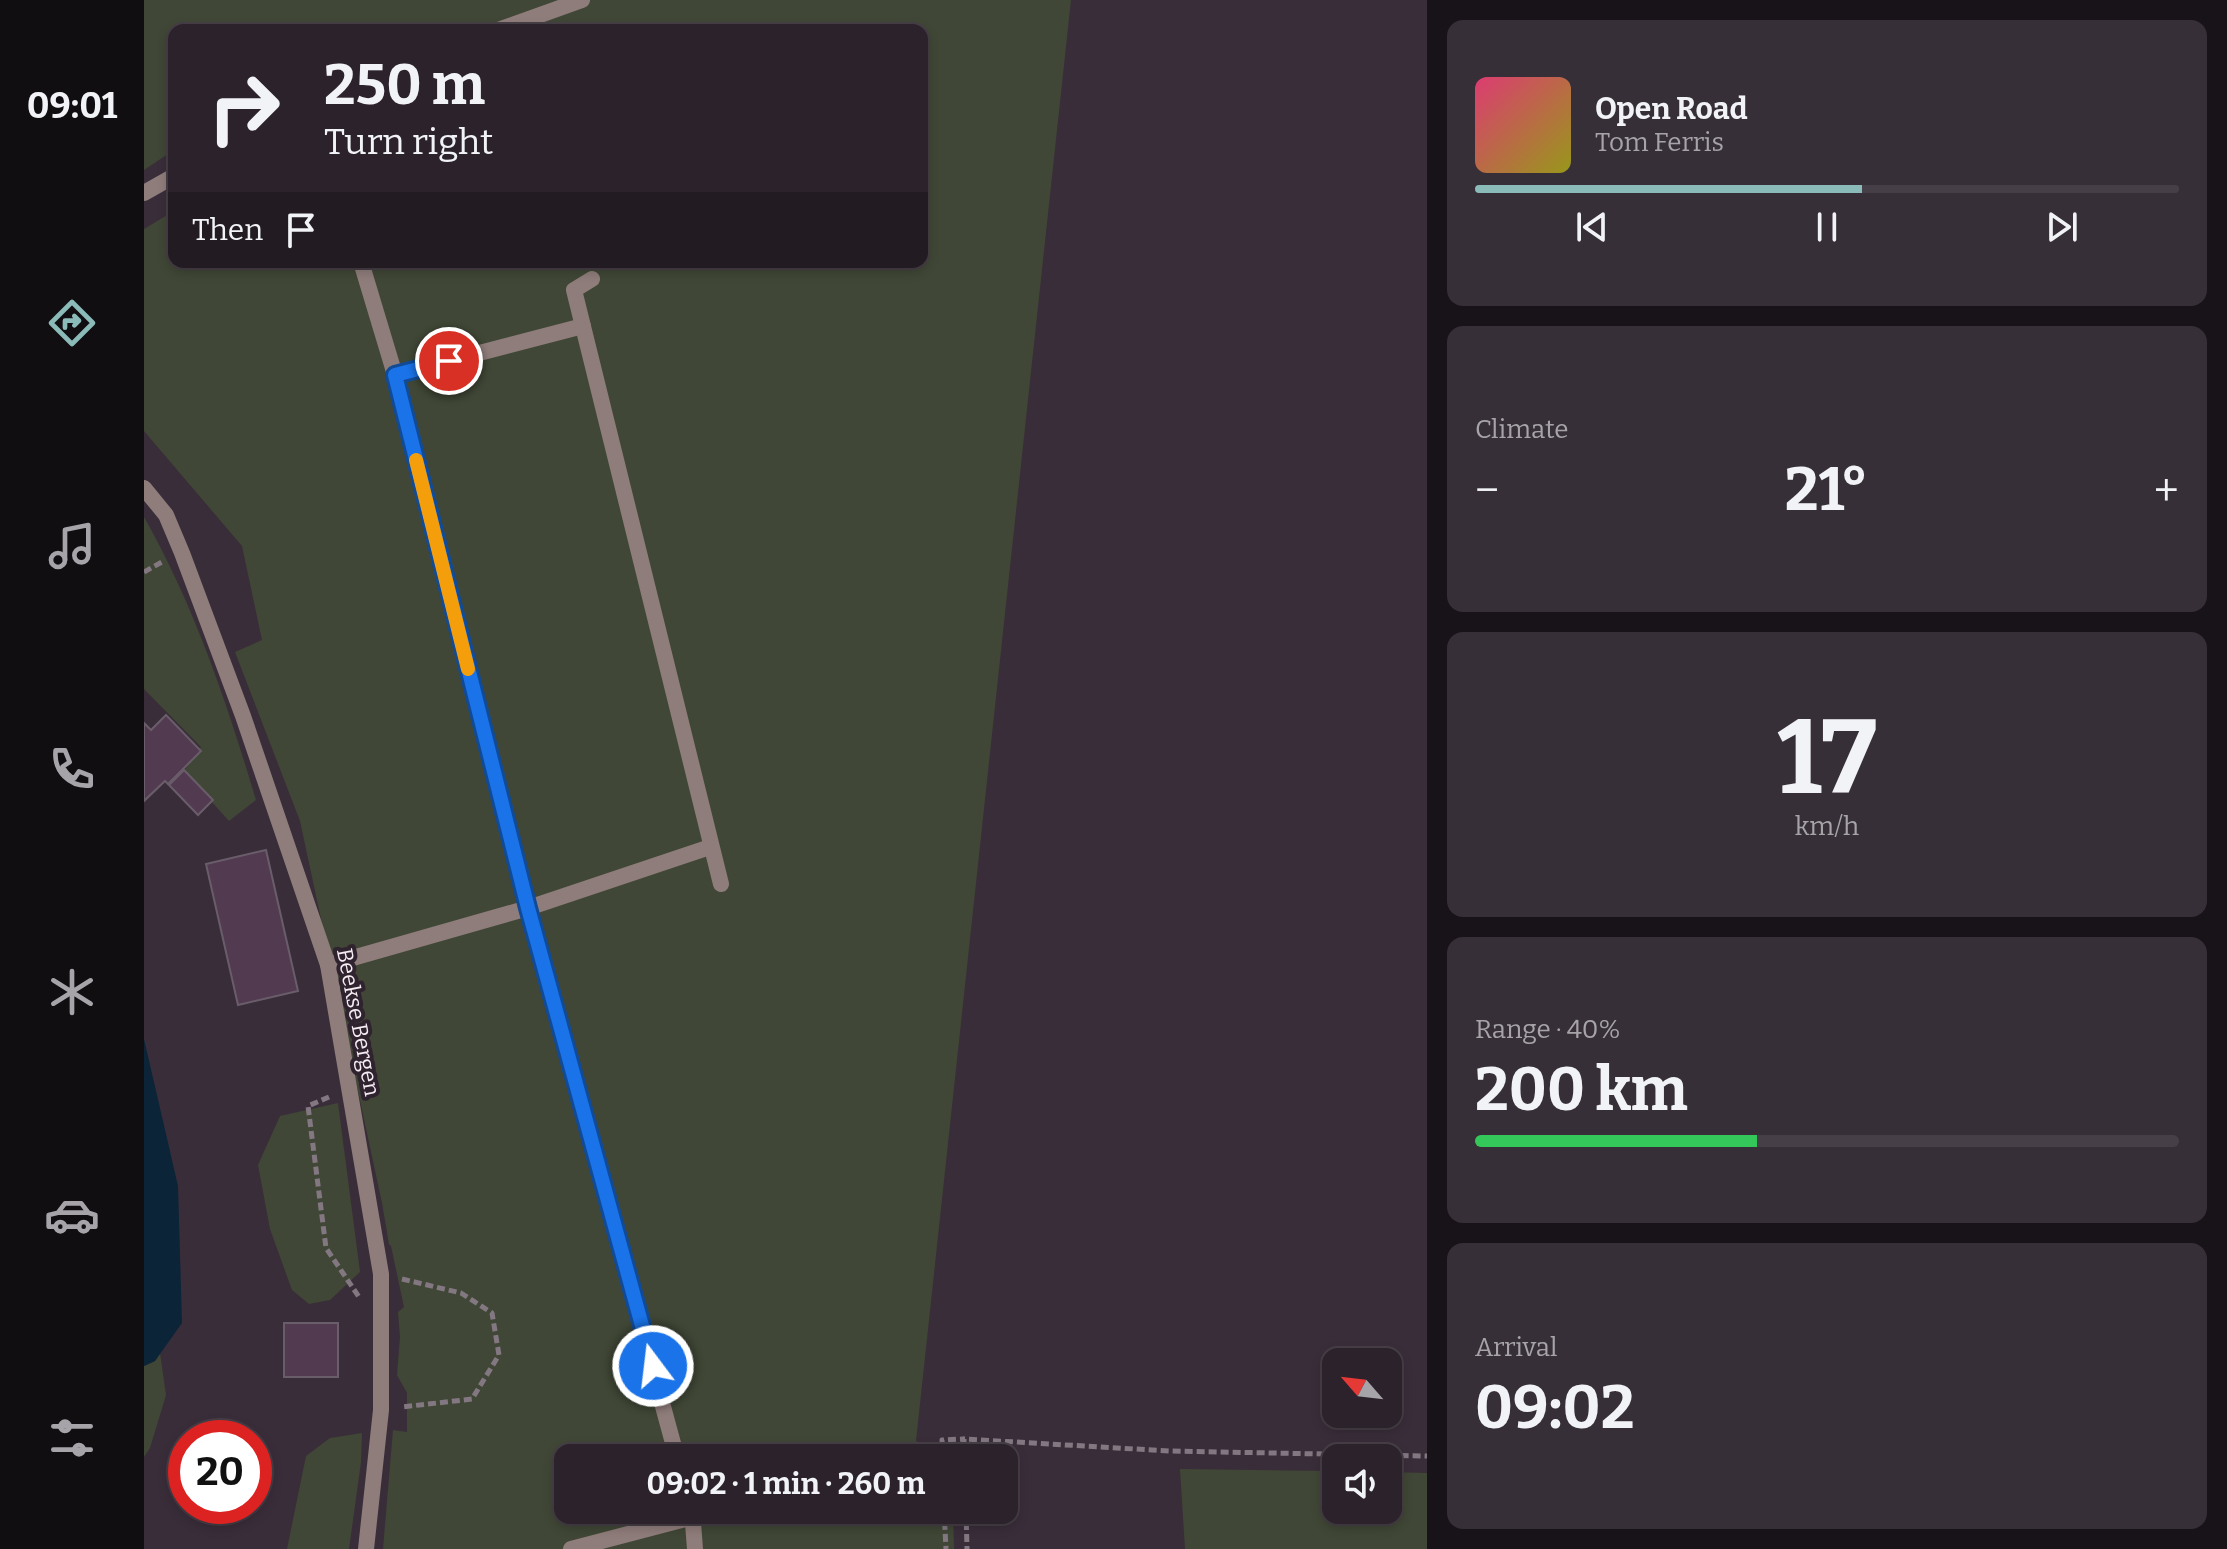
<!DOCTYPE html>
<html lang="en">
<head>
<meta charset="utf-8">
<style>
	:root { --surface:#2b222b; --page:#372f37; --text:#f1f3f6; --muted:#a6a4a9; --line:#473f47; --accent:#8bbbb9 }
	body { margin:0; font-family:Bitter,serif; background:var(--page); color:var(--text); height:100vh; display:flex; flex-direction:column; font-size:30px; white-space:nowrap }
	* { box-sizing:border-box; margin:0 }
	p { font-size:26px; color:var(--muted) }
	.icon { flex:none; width:44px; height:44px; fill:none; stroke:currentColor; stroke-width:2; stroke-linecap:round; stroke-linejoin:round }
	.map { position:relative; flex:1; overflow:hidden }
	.side { display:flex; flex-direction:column; gap:20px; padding:20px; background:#181318; width:800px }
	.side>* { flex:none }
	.top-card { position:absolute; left:24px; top:24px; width:760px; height:244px; border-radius:16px; box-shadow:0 4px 12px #0003,0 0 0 2px var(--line); background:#2b222b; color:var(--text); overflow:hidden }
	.needle { width:52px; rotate:298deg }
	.controls { position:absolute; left:1178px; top:1348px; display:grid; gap:16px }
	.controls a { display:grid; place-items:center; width:80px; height:80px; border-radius:16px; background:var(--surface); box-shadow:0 4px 12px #0003,0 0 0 2px var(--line); font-size:40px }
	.speed { position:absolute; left:24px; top:1420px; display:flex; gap:16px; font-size:40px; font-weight:700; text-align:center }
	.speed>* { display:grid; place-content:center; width:104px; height:104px; border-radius:50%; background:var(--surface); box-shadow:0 4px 12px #0003,0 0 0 2px var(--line); line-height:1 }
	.speed .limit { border:12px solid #d22; background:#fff; color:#111 }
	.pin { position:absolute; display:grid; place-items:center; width:68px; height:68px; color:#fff; margin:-34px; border:4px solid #fff; border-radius:50%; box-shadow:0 2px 8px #0007 }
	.me { position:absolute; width:88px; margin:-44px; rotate:345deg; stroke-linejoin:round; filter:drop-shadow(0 0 6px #0008) }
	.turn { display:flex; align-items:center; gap:28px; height:168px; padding:0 24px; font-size:36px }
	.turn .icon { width:104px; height:104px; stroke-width:2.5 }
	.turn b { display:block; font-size:56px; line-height:68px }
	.then { display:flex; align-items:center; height:76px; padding:0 24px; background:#0003; gap:16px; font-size:30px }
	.big { font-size:60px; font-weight:700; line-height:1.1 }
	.side .card { flex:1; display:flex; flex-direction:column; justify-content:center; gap:12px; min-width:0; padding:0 28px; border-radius:16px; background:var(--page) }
	.side .dial { align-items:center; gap:0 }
	.dial b { font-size:104px; line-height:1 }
	.song { display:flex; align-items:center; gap:24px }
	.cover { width:96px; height:96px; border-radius:12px; background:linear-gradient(135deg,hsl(340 70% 55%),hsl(60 70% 35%)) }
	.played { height:8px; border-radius:4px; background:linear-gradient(90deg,var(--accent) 55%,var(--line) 55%) }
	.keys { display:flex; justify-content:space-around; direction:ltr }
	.heat { display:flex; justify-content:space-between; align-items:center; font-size:44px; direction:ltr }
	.charge { height:12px; border-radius:6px; background:linear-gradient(90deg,#34c759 40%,var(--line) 0) }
	.trip { position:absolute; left:410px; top:1444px; width:464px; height:80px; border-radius:16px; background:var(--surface); box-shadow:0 4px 12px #0003,0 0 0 2px var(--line); font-weight:700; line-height:80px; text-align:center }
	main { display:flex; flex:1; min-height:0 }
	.dock { display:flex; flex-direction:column; width:144px; justify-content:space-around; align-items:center; background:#110e11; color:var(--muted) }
	.dock .icon { width:56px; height:56px }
	.dock .on { color:var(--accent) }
	.dock b { font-size:36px; color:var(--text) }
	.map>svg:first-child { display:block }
</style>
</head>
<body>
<main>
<nav class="dock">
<b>09:01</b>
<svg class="icon on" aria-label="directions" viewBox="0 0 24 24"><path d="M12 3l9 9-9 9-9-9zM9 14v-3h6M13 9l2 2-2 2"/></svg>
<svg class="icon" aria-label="music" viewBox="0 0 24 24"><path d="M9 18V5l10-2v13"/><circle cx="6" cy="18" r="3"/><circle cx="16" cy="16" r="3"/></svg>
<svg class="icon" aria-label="phone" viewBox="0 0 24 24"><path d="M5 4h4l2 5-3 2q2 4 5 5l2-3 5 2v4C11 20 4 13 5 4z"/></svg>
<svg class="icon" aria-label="climate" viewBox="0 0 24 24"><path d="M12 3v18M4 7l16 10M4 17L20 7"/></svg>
<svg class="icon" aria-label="car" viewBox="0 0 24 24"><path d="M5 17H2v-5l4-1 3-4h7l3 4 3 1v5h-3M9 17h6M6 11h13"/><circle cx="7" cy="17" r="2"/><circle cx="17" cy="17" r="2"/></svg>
<svg class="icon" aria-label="filters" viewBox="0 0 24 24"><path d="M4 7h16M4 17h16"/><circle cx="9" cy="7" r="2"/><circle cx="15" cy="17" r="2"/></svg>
</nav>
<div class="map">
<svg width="1283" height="1549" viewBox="0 0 1283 1549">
	<rect width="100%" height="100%" fill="#392d39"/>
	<g fill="#404736">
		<polygon points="0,0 927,0 772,1441 781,1450 781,1458 424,1458 424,1510 809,1510 810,1549 239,1549 249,1430 263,1432 263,1393 253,1375 256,1337 254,1312 260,1307 247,1246 245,1244 238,1203 156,821 91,652 118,640 98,546 0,431 0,229 30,211 30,262 778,262 778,30 30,30 30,150 0,170"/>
		<path d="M 0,517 C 50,605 83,703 112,800 L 85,821 L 40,771 L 57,747 L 0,689 Z"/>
		<polygon points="194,1103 216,1272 186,1300 165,1304 148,1290 126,1229 114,1165 136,1116"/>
		<polygon points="16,1353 22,1395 6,1448 0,1457 0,1366 11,1361"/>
		<polygon points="218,1433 217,1462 205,1549 143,1549 162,1456 186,1438"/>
		<polygon points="1036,1469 1192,1471 1192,1510 1244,1510 1244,1472 1283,1473 1283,1549 1041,1549"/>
	</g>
	<polygon fill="#0b2438" points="0,1039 34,1186 38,1323 11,1361 0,1366"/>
	<g fill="#523a51" stroke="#6a5d6a" stroke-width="2">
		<polygon points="22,715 57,751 24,784 21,781 0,801 0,723 7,730"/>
		<polygon points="40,770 69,800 54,815 25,785"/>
		<polygon points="122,850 154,991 94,1005 62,864"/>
		<rect x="140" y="1323" width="54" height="54"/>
	</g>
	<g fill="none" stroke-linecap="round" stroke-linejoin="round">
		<g stroke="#837882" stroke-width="5" stroke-dasharray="8 4" stroke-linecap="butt">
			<polyline points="0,572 18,562"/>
			<polyline points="185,1097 164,1106 182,1248 215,1297"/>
			<polyline points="258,1279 317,1293 348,1313 355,1355 328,1399 258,1407"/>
			<polyline points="799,1458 798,1440 820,1439"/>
			<polyline points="820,1458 820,1439 1025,1451 1283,1456"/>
			<polyline points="800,1510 802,1549"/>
			<polyline points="822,1510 823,1549"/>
		</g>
		<g stroke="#8f7d7b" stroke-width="16">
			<polyline points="354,30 438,0"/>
			<polyline points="0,193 30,176"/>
			<polyline points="217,262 251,375 384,908 533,1458"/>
			<polyline points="448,279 430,290 577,884"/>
			<polyline points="251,375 439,326"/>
			<polyline points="184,965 384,908 566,847"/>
			<polyline points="548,1510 551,1549"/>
			<polyline points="427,1549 549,1517"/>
		</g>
		<polyline stroke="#8f7d7b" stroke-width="16" points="0,488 22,515 38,553 99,716 184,965 237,1274 237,1410 222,1549"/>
	</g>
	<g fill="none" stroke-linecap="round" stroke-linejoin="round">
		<g stroke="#114b97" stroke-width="20">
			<polyline id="route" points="305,361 251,375 384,908 509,1366"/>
		</g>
		<use href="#route" stroke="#1a73e8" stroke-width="14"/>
		<polyline stroke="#f59e0b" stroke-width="14" points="272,460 324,669"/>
	</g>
	<g text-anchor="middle" stroke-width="8" stroke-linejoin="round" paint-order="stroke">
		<g font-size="22" fill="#f5edf4" stroke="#2f232f">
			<text transform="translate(215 1022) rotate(79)" y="8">Beekse Bergen</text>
		</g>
	</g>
</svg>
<div class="controls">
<a><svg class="needle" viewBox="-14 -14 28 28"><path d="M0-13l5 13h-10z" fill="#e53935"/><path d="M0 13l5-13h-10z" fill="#a6a4a9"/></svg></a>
<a><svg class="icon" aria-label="sound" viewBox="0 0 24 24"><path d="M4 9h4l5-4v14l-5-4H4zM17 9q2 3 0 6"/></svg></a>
</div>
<div class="speed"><div class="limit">20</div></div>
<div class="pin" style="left:305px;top:361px;background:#d93025"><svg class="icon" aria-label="arrive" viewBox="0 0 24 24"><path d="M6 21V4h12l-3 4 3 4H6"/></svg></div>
<svg class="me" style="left:509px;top:1366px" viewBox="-20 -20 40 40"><circle r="17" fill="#1a73e8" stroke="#fff" stroke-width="3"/><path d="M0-11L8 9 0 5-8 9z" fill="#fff"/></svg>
<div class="trip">09:02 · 1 min · 260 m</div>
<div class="top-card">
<div class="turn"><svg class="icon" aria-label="right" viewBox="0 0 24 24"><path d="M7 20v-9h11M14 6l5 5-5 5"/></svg><div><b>250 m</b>Turn right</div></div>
<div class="then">Then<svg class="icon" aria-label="arrive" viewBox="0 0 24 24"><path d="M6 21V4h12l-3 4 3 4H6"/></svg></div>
</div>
</div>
<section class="side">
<div class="card">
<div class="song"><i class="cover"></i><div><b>Open Road</b><p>Tom Ferris</p></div></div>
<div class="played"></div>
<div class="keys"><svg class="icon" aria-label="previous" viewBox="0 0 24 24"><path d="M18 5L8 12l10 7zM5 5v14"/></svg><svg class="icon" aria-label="pause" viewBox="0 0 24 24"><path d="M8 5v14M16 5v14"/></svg><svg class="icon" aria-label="next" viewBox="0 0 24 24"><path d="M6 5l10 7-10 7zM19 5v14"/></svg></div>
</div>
<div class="card"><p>Climate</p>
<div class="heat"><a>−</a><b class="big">21°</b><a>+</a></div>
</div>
<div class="card dial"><b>17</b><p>km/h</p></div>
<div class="card"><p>Range · 40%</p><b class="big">200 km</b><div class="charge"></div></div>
<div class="card"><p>Arrival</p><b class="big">09:02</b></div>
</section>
</main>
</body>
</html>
